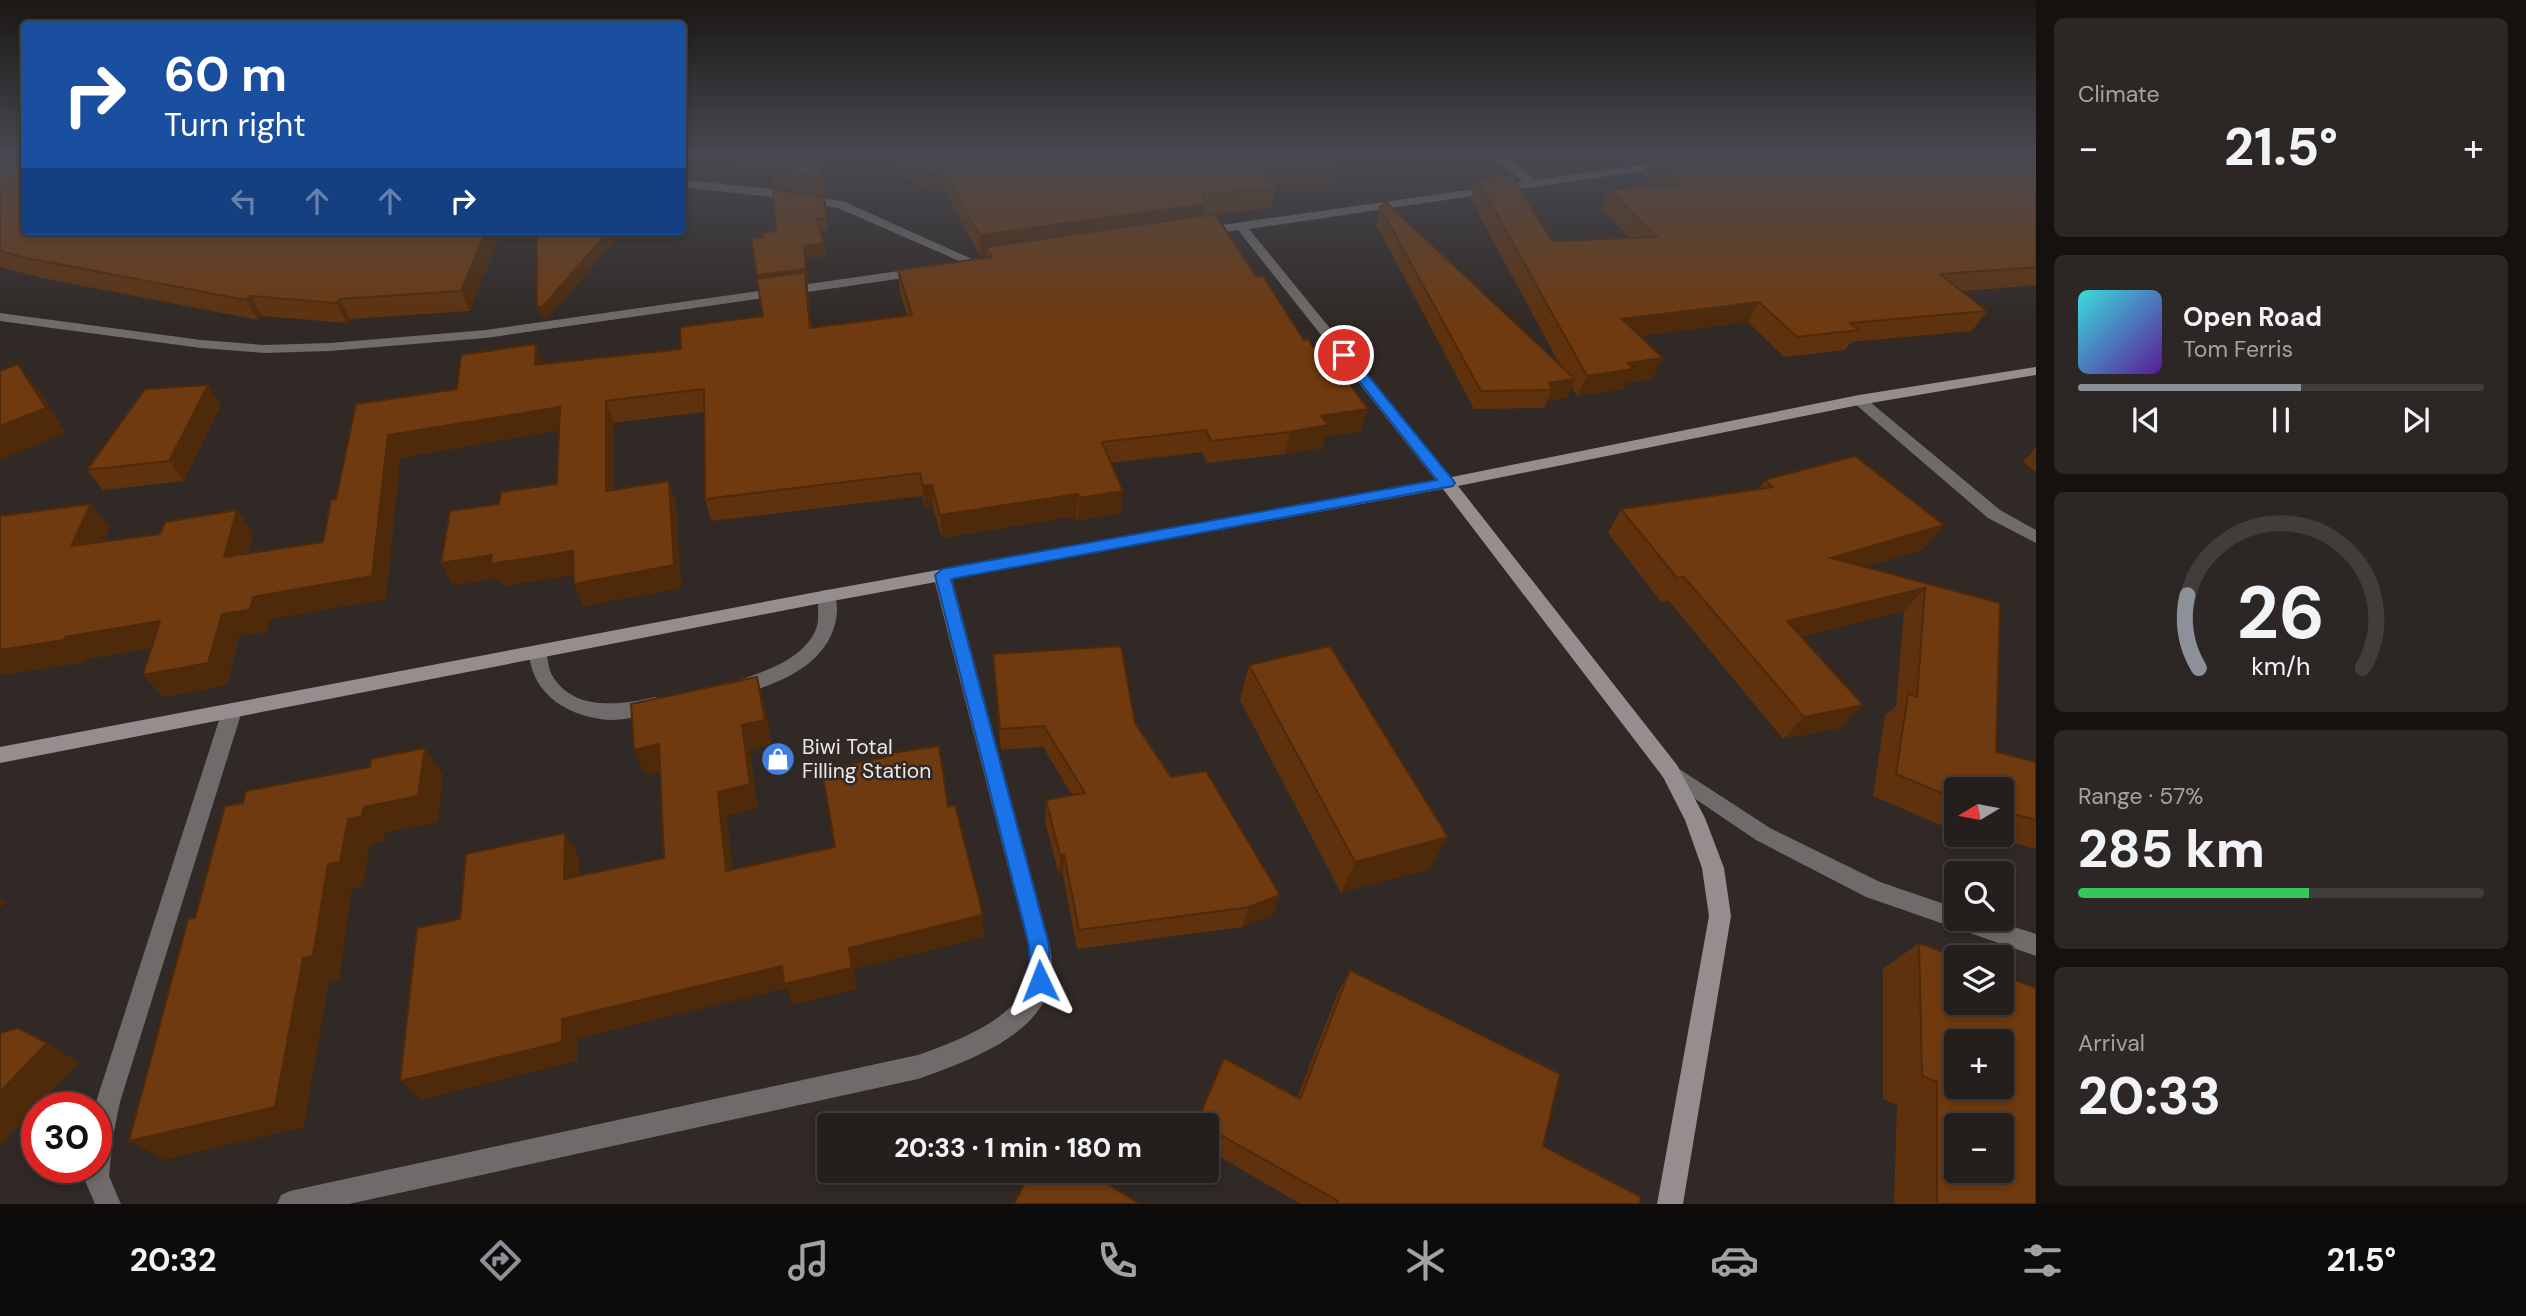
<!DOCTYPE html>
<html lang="en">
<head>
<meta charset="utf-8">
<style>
	:root { --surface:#241f1c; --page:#2c2725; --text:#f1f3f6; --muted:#a3a2a3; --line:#413d3b; --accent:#8c9099 }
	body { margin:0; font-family:"DM Sans",sans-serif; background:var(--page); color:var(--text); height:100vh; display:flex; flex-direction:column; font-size:26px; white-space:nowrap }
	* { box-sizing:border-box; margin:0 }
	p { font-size:23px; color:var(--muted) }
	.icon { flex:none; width:38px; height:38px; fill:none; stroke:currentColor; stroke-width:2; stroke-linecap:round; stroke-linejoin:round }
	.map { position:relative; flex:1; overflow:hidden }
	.side { display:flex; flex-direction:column; gap:18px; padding:18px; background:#14110f; width:490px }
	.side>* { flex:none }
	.top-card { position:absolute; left:21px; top:21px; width:665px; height:214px; border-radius:7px; box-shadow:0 4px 10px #0003,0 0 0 2px var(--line); background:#1a4fa0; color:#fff; overflow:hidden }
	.needle { width:46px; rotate:260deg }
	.buttons { position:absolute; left:1944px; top:777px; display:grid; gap:14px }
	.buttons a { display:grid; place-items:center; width:70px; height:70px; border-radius:7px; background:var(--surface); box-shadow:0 4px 10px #0003,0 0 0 2px var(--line); font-size:35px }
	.speed { position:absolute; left:21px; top:1092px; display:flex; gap:14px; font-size:35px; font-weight:700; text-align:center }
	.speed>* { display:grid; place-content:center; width:91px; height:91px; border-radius:50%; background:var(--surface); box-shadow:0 4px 10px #0003,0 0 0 2px var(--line); line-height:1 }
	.speed .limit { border:10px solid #d22; background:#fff; color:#111 }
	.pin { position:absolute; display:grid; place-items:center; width:60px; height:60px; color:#fff; margin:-30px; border:4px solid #fff; border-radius:50%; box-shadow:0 2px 7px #0007 }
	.me { position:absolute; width:77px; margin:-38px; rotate:358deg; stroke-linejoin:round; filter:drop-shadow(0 0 5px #0008) }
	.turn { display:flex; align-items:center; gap:24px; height:147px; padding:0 28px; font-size:32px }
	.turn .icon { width:91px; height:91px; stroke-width:2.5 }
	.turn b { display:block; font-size:49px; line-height:60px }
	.lanes { display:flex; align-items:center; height:66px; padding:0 28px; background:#0003; justify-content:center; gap:35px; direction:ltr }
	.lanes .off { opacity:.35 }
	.big { font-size:52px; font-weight:800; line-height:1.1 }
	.side .card { flex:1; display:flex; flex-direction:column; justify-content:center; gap:10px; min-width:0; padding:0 24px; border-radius:10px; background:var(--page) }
	.side .dial { align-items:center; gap:0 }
	.dial svg { height:182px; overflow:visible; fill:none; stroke:var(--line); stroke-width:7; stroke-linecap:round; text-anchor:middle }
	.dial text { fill:var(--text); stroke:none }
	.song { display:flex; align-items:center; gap:21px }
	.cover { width:84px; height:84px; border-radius:10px; background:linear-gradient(135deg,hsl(180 70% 55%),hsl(270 70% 35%)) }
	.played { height:7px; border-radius:4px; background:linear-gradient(90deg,var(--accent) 55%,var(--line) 55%) }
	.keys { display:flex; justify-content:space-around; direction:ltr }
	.heat { display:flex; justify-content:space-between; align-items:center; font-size:38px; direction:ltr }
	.charge { height:10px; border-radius:5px; background:linear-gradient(90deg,#34c759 57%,var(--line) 0) }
	.trip { position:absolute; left:817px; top:1113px; width:402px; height:70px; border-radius:7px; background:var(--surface); box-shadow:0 4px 10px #0003,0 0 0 2px var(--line); font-weight:800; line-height:70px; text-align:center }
	.menu { display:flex; height:112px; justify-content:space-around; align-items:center; background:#0e0c0b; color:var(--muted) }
	.menu .icon { width:49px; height:49px }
	.menu .on { color:var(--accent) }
	.menu b { font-size:32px; color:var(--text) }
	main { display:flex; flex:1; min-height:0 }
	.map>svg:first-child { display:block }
</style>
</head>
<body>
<main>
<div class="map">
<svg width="2036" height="1204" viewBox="0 0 2036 1204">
	<rect width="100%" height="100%" fill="#302925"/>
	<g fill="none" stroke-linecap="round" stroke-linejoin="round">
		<g fill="#6f6b6a" fill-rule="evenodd">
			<path d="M 827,590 L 833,591 C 838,601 838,613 835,624 C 824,667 776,685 737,695 L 730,693 L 728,688 L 730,683 C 760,673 803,661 816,629 C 821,616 815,602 821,591 Z"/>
			<path d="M 538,646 L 544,648 C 549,657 547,666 552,675 C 573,712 621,705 655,697 L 662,700 L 664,705 L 662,710 L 655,713 C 641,716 626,720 611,720 C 571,718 532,696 529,653 L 532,648 Z"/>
		</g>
		<g fill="#6f6b6a" fill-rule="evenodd">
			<polygon points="1492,154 1504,154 1535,180 1669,161 1675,164 1669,167 1249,229 1453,479 1455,483 1447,488 1441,487 1238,230 1201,236 1195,232 1201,228 1523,182"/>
			<polygon points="682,180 765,188 845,202 983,264 977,268 973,267 838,208 765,196 682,187"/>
			<polygon points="920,268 926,272 925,275 486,338 330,351 264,353 201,348 0,321 0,313 201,340 264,345 330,343 486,330"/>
			<polygon points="1859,395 1864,397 2000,510 2036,530 2036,543 1988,518 1854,403 1852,400"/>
			<path d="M 942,569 L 951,575 L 1050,945 C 1051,956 1053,967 1052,978 C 1043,1036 965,1062 918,1079 L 349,1204 L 277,1204 L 281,1195 L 290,1191 L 918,1055 C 954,1042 1017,1020 1029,978 C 1032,968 1028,955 1028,945 L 933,575 Z"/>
			<polygon points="232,703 239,706 242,711 120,1102 113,1136 109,1176 121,1204 95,1204 83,1176 84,1167 96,1167 96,1102 222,711 225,706"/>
			<polygon points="1670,763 1770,828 1880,882 1956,908 1956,919 1989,919 2036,934 2036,956 1866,897 1756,840 1663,777 1660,771 1663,765"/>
		</g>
		<polygon fill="#968e8e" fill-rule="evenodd" points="2036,367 2036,375 1859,405 1458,486 1677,765 1705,818 1724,868 1731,916 1683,1204 1657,1204 1709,916 1702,868 1685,820 1663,777 1443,489 827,602 0,763 0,747 827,590 1447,478 1859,395"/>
	</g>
	<g fill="#5f320d">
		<polygon points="0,154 24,231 501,231 470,311 350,319 347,323 262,316 258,320 42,278 0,267"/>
		<polygon points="682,154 844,154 823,185 824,196 775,187 771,167 682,159"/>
		<polygon points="885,154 1041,154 1046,157 1078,154 1341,154 1333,184 1272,183 1276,188 1272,208 1215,214 1361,431 1325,437 1322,448 1285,454 1207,463 1202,452 1111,463 1121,513 1078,521 1076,516 942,538 933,507 925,508 922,496 711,521 705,499 704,412 613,423 614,490 669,481 676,503 681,588 583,606 573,575 502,586 498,578 453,585 441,563 499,504 557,484 559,430 400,458 386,599 270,619 267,632 239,636 227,685 163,697 151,648 87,659 86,662 0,675 0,516 110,526 103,542 253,533 248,554 323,542 336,499 457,389 544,364 681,349 763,316 751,239 763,237 776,231 824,197 828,230 821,231 826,256 806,258 808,281 807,281 812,328 907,315 900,292 898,270 986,258 986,255 980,256 944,190 930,194 922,185 916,187"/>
		<polygon points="1623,154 2036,154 2036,285 1962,291 1987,311 1972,331 1851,342 1845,350 1784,357 1748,322 1639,336 1663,358 1652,379 1626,383 1623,389 1577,396 1572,387 1567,398 1547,401 1544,408 1474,409 1376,224 1380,207 1560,365 1470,198 1477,179 1552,241 1630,238 1601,209 1609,190 1656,186 1643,173 1648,160 1632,162"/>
		<polygon points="221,405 184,481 103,490 87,470"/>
		<polygon points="2036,447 2036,472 2023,462"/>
		<polygon points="1765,480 1924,549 1864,567 2000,603 1996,752 2036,762 2036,849 1984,835 2002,835 2002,789 1956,789 1956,827 1952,830 1873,796 1885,716 1896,706 1904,611 1801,637 1841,728 1783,739 1669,601 1661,602 1608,533 1621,509 1759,489"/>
		<polygon points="993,654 1135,723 1171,777 1280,895 1273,915 1242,927 1077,949 1063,875 1059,875 1045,821 1046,800 1072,795 1043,747 1001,750 994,676"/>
		<polygon points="1249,665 1430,869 1341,893 1240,700"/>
		<polygon points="1919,943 2036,1204 1894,1204 1897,1105 1883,1099 1883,969"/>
		<polygon points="1350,970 1543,1146 1640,1204 1301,1204 1208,1150 1208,1125 1195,1125 1224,1058 1297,1098 1338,992"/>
	</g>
	<g fill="#4e290a">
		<polygon points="829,154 844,154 823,185 824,196 820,167"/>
		<polygon points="1636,154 1651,154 1648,160 1632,162"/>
		<polygon points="921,165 922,185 916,187 914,167"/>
		<polygon points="943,170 944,190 930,194 929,174"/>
		<polygon points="1207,204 1204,224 986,247 986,255 980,256 979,235"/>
		<polygon points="486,231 501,231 470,311 461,291"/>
		<polygon points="609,231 621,231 622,233 548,318 542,319 537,307"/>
		<polygon points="824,243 826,256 806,258 808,281 807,281 814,350 760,288 757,275 804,246"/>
		<polygon points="251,296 262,316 258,320 246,300"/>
		<polygon points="340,299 350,319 347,323 336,303"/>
		<polygon points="1759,302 1748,322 1612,340 1622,319"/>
		<polygon points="536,344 544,366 535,365"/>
		<polygon points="1663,358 1652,379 1626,383 1623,389 1577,396 1587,376 1628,363"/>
		<polygon points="18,364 38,389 66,433 0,460 0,426"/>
		<polygon points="1575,379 1567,398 1547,401 1552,390 1549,383"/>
		<polygon points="208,385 221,405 184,481 169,461"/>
		<polygon points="606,401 613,423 614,514 606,491"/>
		<polygon points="560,407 568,429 400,458 386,599 270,619 267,632 239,636 227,685 163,697 143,675 222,614 253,597 372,576 388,435"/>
		<polygon points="1368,409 1361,431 1325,437 1322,448 1285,454 1290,432 1321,416"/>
		<polygon points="669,481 676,503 681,588 583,606 574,584"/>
		<polygon points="932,485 933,507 925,508 923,486"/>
		<polygon points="1123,491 1121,513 1078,521 1079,498"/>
		<polygon points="1078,494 1076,516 942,538 940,515"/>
		<polygon points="91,504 110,526 92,568 71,546"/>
		<polygon points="237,510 253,533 241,580 224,557"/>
		<polygon points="1944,525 1924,549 1813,581 1831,558"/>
		<polygon points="573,551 583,574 502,586 498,578 453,585 441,563 492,555"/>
		<polygon points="1925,588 1904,611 1768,645 1787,621"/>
		<polygon points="160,621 179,643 87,659 86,662 0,675 0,650"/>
		<polygon points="757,677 764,702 772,745 750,750 758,808 727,816 735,894 726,871 718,792 742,725"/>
		<polygon points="1863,705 1841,728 1783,739 1804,717"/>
		<polygon points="659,744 669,769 645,775 634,750"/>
		<polygon points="425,748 443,775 438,822 385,833 384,842 370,845 363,887 352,889 339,979 329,981 304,1127 165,1160 129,1141 303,958 328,864 348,819 364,807"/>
		<polygon points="565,833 579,856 579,902 564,879"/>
		<polygon points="1448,837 1430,869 1341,893 1355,862"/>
		<polygon points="1064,854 1063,875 1059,875 1060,855"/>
		<polygon points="1280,895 1273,915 1242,927 1249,907"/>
		<polygon points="0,897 7,902 0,908"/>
		<polygon points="983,915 984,937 854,969 857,989 792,1005 786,988 578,1039 578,1061 422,1100 400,1081 562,1019"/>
		<polygon points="47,1043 79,1062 0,1146 0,1092"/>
	</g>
	<g fill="#6f3a0f" stroke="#4e290a" stroke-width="2" fill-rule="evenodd">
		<polygon points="0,154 24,154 24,231 486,231 461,291 340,299 336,303 251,296 246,300 27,258 0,251"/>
		<polygon points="771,154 829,154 820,167 821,177 771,168"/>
		<polygon points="902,154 1041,154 1046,157 1078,154 1335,154 1338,164 1257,162 1276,188 1202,195 1207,204 979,235 943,170 929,174 921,165 914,167"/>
		<polygon points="1651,154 2036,154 2036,267 1940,274 1987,311 1850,323 1859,330 1797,337 1759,302 1622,319 1663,358 1628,363 1633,369 1587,376 1477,179 1511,174 1552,241 1657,237 1609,190 1683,184"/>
		<polygon points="773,189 824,197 827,218 817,219 824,243 804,246 806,269 757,275 751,239 763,237 762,233 776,231"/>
		<polygon points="1386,202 1575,379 1549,383 1552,390 1481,391 1380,207"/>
		<polygon points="1215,214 1256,276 1263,276 1304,340 1308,339 1332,376 1342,374 1368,409 1321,416 1328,425 1290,432 1211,441 1206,430 1102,442 1123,491 1079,498 1078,494 940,515 932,485 923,486 920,473 705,499 704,389 606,401 606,491 669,481 674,565 574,584 573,551 490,564 492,555 441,563 450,511 499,504 501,492 557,484 560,407 388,435 372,576 253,597 250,610 222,614 208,663 143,675 160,621 65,637 64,640 0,650 0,516 91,504 71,546 160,534 165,522 237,510 224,557 323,542 331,500 336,499 356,404 457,389 461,355 536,344 535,365 681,349 680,327 763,316 757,279 805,272 810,328 912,315 898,270 992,257 986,247"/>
		<polygon points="537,231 609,231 543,306 537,307"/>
		<polygon points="18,364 46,408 0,426 0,371"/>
		<polygon points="208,385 169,461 87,470 145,389"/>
		<polygon points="1855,456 1944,525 1831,558 2000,603 1996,752 2036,762 2036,820 2002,811 2002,789 1956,789 1956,799 1896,774 1908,694 1917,697 1925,588 1787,621 1863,705 1804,717 1684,577 1677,578 1621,509 1773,487 1765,480"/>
		<polygon points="1121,646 1135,723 1171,777 1206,771 1280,895 1249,907 1079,930 1064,854 1060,855 1046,800 1085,793 1044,726 1000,729 993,654"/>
		<polygon points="1330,646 1448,837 1355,862 1249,665"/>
		<polygon points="757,677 765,720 742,725 750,784 718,792 726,871 835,847 822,770 891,756 891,753 939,746 948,807 955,805 983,915 849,948 852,968 784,984 782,966 562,1019 562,1042 400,1081 417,928 460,919 466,854 565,833 564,879 664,858 659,744 634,750 631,704"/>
		<polygon points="425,748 418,796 364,807 362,816 348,819 340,862 328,864 313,956 303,958 275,1107 129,1141 188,919 195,918 225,806 243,803 246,791 370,767 371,759"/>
		<path d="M 1919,943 L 1957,957 L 1956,1003 L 2002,1003 L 2002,975 L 2036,988 L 2036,1204 L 1937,1204 L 1937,1082 L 1922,1076 ZM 1956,1041 L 2002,1041 L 2002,1087 L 1956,1087 ZM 1956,1125 L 2002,1125 L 2002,1171 L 1956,1171 Z"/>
		<polygon points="1350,970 1560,1074 1543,1146 1641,1197 1640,1204 1337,1204 1338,1201 1208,1128 1208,1125 1203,1125 1197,1122 1224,1058 1300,1099"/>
		<polygon points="18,1028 47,1043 0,1092 0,1033"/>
		<polygon points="1031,1171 1086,1171 1140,1204 1014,1204"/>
	</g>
	<linearGradient id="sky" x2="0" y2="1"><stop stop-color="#1a1714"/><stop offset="0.48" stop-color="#484951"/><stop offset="1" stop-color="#484951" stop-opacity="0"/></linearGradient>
	<rect width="2036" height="323" fill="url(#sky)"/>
	<polygon fill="#1a73e8" stroke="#114b97" stroke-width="2" points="1344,351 1349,352 1453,480 1455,483 1453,486 951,579 1049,945 1050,981 1047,988 1040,991 1033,988 1030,981 1029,945 935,575 942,569 1437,480 1340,357 1338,355"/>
	<defs>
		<g id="shop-disc" transform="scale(1.75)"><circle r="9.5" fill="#3f7fe0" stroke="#302925"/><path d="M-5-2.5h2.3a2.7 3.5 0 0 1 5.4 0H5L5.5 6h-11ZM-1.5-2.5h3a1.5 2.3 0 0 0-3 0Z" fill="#fff"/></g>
	</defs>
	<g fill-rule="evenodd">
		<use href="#shop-disc" x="778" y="759"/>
	</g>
	<g text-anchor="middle" stroke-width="5" stroke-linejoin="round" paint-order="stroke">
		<g font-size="21" fill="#ede8e5" stroke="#302925" text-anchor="start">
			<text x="802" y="754">Biwi Total<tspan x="802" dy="24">Filling Station</tspan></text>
		</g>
	</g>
</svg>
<div class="buttons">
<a><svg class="needle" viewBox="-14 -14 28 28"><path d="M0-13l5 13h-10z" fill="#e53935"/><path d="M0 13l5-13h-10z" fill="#a3a2a3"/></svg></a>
<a><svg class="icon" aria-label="search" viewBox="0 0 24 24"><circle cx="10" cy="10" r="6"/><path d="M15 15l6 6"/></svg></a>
<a><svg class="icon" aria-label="layers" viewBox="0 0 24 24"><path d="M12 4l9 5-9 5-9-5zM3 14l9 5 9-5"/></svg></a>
<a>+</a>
<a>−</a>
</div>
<div class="speed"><div class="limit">30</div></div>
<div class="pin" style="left:1344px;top:355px;background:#d93025"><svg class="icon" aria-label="arrive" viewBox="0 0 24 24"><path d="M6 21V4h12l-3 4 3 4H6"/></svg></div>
<svg class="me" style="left:1040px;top:981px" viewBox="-20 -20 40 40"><path d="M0-17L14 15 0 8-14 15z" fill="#1a73e8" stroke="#fff" stroke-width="4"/></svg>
<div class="trip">20:33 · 1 min · 180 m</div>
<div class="top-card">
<div class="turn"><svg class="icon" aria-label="right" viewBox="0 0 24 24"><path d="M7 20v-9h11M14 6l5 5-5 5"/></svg><div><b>60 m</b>Turn right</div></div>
<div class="lanes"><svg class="icon off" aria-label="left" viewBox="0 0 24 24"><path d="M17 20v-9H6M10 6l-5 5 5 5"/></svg><svg class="icon off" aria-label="ahead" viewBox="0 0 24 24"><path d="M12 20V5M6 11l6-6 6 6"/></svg><svg class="icon off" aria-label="ahead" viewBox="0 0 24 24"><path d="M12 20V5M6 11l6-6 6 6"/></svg><svg class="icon" aria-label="right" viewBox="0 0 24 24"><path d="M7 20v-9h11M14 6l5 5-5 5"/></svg></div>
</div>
</div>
<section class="side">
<div class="card"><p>Climate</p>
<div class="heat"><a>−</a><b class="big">21.5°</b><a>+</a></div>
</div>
<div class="card">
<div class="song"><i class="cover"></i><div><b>Open Road</b><p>Tom Ferris</p></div></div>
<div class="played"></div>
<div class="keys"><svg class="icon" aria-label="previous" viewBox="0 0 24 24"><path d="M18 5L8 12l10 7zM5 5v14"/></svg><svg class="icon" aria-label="pause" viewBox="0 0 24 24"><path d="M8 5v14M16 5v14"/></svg><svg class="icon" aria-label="next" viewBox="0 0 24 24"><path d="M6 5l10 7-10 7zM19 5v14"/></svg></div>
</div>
<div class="card dial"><svg viewBox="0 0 100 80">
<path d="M14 69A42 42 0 1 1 86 69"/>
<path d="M14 69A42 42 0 0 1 9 37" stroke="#8c9099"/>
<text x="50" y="56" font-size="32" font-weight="700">26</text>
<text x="50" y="72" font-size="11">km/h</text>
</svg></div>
<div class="card"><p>Range · 57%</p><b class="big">285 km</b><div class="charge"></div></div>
<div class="card"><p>Arrival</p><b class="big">20:33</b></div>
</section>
</main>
<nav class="menu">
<b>20:32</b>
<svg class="icon on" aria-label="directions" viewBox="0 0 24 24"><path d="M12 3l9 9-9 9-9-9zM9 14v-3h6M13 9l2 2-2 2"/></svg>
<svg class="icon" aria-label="music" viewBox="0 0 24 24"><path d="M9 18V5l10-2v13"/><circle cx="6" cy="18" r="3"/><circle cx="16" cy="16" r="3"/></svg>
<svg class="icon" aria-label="phone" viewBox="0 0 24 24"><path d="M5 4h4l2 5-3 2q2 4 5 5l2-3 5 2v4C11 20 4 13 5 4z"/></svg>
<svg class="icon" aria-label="climate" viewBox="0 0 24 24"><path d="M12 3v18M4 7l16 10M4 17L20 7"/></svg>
<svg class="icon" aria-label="car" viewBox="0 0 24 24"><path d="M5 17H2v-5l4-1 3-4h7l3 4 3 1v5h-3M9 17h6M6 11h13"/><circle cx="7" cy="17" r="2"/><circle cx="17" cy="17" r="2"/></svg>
<svg class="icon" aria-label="filters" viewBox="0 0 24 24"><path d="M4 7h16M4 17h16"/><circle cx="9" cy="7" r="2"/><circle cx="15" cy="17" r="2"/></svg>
<b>21.5°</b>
</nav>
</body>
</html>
